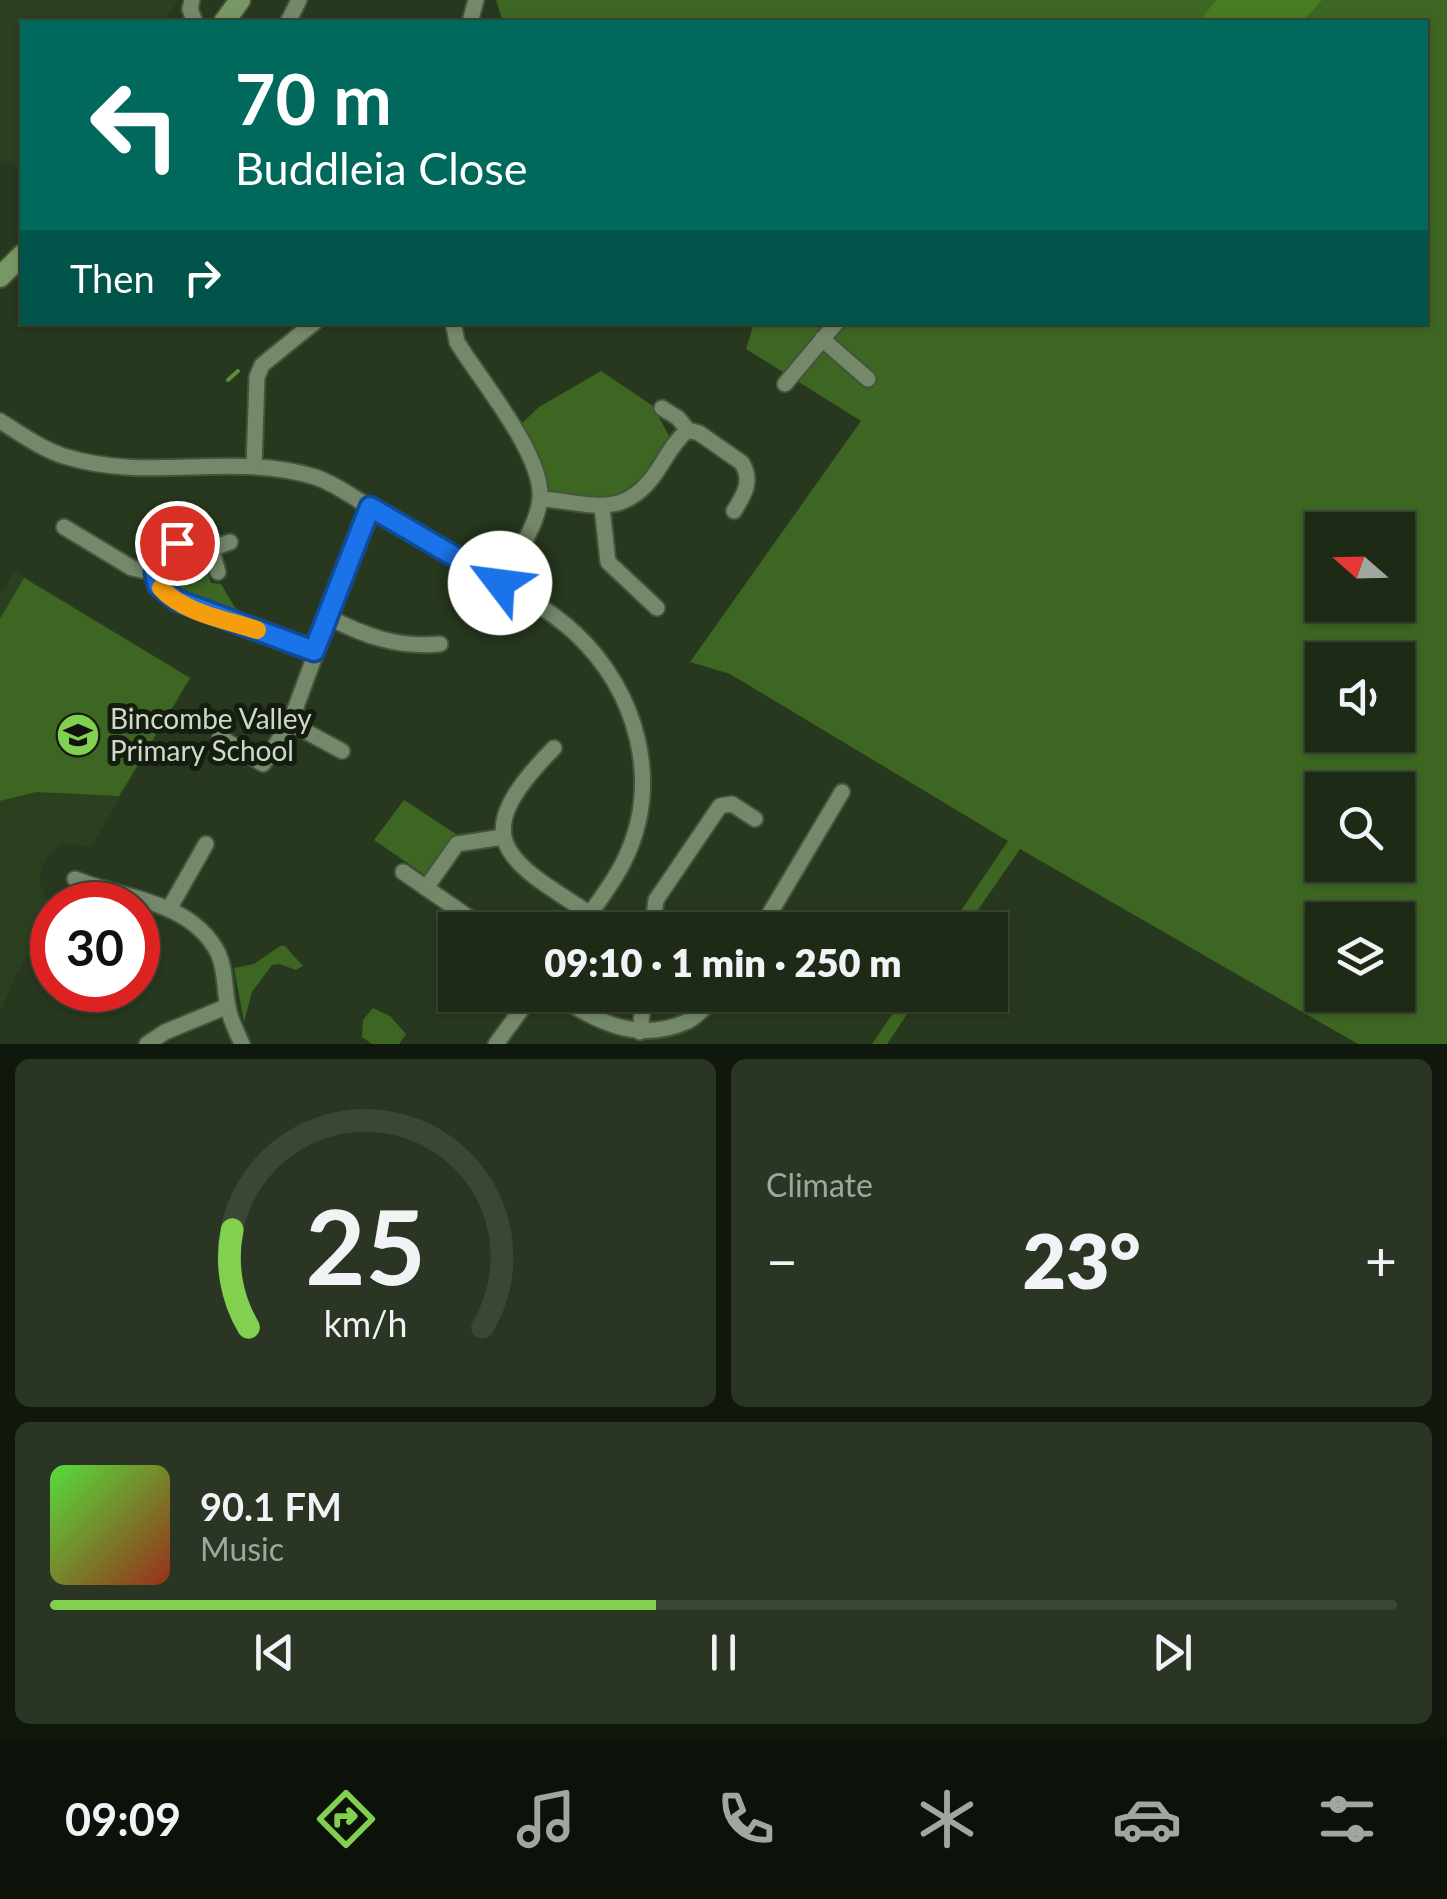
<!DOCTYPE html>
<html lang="en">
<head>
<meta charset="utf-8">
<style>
	:root { --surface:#1d2a16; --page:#2a3623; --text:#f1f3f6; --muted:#a0a7a1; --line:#3b4635; --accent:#82d04f }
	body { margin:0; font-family:Lato,sans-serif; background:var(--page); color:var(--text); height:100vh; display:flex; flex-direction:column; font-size:38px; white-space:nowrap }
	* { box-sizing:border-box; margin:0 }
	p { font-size:32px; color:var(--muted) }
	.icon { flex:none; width:55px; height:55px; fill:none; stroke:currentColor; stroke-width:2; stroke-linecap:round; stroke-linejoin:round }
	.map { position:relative; height:1044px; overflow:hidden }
	.sheet { display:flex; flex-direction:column; gap:15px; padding:15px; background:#10170c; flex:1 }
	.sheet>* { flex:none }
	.banner { position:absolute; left:20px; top:20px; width:1408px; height:305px; border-radius:0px; box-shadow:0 2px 8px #0004,0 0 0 2px var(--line); background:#00695c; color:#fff; overflow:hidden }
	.needle { width:65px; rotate:290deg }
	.buttons { position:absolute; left:1305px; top:512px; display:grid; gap:20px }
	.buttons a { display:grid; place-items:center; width:110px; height:110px; border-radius:0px; background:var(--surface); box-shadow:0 2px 8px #0004,0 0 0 2px var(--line); font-size:50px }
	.speed { position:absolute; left:30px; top:882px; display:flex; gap:20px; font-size:50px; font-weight:700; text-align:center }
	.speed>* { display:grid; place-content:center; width:130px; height:130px; border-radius:50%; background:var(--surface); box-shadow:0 2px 8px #0004,0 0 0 2px var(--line); line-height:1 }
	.speed .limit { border:15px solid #d22; background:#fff; color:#111 }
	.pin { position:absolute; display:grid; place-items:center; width:85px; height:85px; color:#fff; margin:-42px; border:5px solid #fff; border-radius:50%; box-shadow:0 2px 10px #0007 }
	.me { position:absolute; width:110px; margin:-55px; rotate:300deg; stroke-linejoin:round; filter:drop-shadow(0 0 8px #0008) }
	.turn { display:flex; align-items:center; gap:35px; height:210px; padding:0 50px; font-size:45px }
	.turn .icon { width:130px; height:130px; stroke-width:2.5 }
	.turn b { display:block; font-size:70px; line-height:85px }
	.then { display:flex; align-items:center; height:95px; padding:0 50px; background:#0003; gap:20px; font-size:38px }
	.big { font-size:75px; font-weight:800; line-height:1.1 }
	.sheet .card { flex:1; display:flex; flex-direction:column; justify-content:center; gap:15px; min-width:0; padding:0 35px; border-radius:15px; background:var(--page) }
	.sheet .dial { align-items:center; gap:0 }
	.dial svg { height:260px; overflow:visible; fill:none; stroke:var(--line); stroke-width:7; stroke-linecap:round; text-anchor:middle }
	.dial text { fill:var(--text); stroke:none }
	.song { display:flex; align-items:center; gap:30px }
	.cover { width:120px; height:120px; border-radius:15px; background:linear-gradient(135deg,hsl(110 70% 55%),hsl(10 70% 35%)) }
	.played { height:10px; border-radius:5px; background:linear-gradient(90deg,var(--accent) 45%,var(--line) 45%) }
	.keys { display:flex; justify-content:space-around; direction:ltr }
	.heat { display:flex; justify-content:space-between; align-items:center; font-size:55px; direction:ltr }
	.sheet .tiles { flex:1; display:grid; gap:15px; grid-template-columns:1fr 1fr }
	.card:last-child { grid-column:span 2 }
	.trip { position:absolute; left:438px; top:912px; width:570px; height:100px; border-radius:0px; background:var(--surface); box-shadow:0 2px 8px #0004,0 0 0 2px var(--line); font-weight:800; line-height:100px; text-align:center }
	.tabs { display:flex; height:160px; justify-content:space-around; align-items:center; background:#0c1109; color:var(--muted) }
	.tabs .icon { width:70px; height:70px }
	.tabs .selected { color:var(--accent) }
	.tabs b { font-size:45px; color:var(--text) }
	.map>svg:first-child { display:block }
</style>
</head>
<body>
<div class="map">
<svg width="1447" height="1044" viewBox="0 0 1447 1044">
	<rect width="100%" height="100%" fill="#27381e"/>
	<g fill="#2b401f">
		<polygon points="0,0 178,0 164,22 22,22 22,169 0,159"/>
		<polygon points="15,570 191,678 90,848 72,843 60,845 49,854 41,869 40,882 45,897 53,905 52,913 16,974 0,1012 0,596"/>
	</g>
	<g fill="#3d6622" fill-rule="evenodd">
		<path d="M 496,0 L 1447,0 L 1447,1044 L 1358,1044 L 1020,849 L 964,930 L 948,930 L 1008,841 L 730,674 L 690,662 L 861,421 L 746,349 L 754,323 L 1425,322 L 1425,22 L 503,22 ZM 1322,530 L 1398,530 L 1398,605 L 1322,605 ZM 1322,660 L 1398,660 L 1398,735 L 1322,735 ZM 1322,790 L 1398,790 L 1398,865 L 1322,865 ZM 1322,920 L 1398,920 L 1398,995 L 1322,995 Z"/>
		<path d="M 601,371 L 653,406 L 669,436 C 641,488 608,518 548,490 L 520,425 L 539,407 Z"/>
		<path d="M 188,550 L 204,559 L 211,583 L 221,584 L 234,606 L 250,624 L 207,608 L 165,586 C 161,563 165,555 188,550 Z"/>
		<polygon points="24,578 190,678 119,796 36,792 0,801 0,619"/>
		<polygon points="404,800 459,836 425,875 374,840"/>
		<polygon points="280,946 285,946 303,966 296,970 280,964 272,965 252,992 244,1022 234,968 254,964"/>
		<polygon points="905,995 920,995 887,1044 872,1044"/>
		<polygon points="373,1008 390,1016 406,1034 399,1044 372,1044 362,1037 363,1020"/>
	</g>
	<polygon fill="#487b24" points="1216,0 1322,0 1302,22 1199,22"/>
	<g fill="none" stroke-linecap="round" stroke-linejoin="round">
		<polyline stroke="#5b8f3a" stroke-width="4" points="228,380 238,371"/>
		<g stroke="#45533d" stroke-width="19">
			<g id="minor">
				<polyline points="192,0 190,9 195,22"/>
				<polyline points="288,22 299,0"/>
				<polyline points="470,22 476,0"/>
				<path d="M 453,322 L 457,342 C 480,380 544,455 540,499 C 537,527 514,559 500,583"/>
				<polyline points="822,339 868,379"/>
				<polyline points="785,384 837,322"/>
				<path d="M 662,408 L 678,418 L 688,430 L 699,433 L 742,463 C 753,481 744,495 734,511"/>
				<path d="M 0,421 C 21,434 43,450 67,457 C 148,482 234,452 315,477 C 334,483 351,496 368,506 C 396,523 425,539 454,556 C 494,579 540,601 575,633 C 637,691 663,782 624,861 C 612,886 594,907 578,930"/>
				<polyline points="254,466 257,377 262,365 315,322"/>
				<path d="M 540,499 C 586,501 621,522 655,474 C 665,460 673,442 688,430"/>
				<polyline points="602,507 608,562 657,608"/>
				<polyline points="64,527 132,568 155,573"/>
				<polyline points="230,542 211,549 187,543 169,547 159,558 155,573 158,585 176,600 209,615 314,651"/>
				<polyline points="211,549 218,572"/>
				<path d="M 328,617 C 365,636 398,648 440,644"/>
				<polyline points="290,723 342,751"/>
				<polyline points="220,737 263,764 290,723 370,507"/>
				<path d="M 554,748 C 466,837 502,858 589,913"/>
				<polyline points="403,872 487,930"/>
				<path d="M 75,879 C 123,899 191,900 218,953 C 226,970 224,989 228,1007 C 230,1020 237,1032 242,1044"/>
				<polyline points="426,888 457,844 503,837"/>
				<polyline points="169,909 206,844"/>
				<polyline points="652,930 656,900 720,806 732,804 755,819"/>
				<polyline points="760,930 842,792"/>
				<path d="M 556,995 C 598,1022 638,1044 688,1021 C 699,1015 709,1003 718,995"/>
				<polyline points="640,1032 644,995"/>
				<polyline points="147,1044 165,1032 228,1006"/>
				<polyline points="496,1044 532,995"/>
			</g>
		</g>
		<g stroke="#45533d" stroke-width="24">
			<g id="major">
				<polyline points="224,22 240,0"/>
				<polyline points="0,277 22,255"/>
			</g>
		</g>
		<use href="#minor" stroke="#74886a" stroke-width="15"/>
		<use href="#major" stroke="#779766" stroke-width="20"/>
	</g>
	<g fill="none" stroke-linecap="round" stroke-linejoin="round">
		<g stroke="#114b97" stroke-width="25">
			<polyline id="route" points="177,543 159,558 155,573 158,585 176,600 314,651 370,507 500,583"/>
		</g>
		<use href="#route" stroke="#1a73e8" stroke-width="18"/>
		<path stroke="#f59e0b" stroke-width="18" d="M 161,588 C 183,613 227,620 257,630"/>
	</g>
	<defs>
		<g id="school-disc" transform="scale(2.25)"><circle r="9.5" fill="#82d04f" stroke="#151d11"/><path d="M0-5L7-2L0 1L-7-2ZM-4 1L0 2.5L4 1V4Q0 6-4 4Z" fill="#111"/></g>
	</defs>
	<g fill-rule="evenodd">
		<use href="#school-disc" x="78" y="735"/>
	</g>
	<g text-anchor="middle" stroke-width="10" stroke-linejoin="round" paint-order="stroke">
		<g font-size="28" fill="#ced9c9" stroke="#151d11" text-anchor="start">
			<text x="110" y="729">Bincombe Valley<tspan x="110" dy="32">Primary School</tspan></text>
		</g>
	</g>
</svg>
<div class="buttons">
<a><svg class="needle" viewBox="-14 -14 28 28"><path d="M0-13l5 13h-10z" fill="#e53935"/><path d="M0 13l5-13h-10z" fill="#a0a7a1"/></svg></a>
<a><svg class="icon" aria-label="sound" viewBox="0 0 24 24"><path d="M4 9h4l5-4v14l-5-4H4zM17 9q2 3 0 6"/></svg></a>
<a><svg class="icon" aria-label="search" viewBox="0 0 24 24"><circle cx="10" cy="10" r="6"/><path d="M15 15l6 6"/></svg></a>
<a><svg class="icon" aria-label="layers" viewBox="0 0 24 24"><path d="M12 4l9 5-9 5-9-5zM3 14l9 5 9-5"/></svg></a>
</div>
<div class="speed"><div class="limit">30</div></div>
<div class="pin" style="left:177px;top:543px;background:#d93025"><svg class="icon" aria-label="arrive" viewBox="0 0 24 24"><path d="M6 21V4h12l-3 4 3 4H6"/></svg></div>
<svg class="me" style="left:500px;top:583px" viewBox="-20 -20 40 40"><circle r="19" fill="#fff"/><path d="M0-13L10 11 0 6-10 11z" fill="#1a73e8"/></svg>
<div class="trip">09:10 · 1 min · 250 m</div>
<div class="banner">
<div class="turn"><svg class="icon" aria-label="left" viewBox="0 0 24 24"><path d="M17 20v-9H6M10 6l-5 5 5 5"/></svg><div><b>70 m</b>Buddleia Close</div></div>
<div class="then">Then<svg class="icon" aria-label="right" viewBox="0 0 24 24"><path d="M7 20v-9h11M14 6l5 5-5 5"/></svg></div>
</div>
</div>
<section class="sheet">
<div class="tiles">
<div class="card dial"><svg viewBox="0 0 100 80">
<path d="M14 69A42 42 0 1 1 86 69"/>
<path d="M14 69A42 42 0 0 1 9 39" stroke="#82d04f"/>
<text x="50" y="56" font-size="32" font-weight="700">25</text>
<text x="50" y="72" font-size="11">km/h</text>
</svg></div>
<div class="card"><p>Climate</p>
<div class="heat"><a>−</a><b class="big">23°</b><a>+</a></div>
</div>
<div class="card">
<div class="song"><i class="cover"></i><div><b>90.1 FM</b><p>Music</p></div></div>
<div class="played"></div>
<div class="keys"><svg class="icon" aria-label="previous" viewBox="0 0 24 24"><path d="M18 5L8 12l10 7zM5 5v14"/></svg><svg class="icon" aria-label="pause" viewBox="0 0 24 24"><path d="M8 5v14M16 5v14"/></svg><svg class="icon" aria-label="next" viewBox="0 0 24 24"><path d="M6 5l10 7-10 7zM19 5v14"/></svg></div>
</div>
</div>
</section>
<nav class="tabs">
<b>09:09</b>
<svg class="icon selected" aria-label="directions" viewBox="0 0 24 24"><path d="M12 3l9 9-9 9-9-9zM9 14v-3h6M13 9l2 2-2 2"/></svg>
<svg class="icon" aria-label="music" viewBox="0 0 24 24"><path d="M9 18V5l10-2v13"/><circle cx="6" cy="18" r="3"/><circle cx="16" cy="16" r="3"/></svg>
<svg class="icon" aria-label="phone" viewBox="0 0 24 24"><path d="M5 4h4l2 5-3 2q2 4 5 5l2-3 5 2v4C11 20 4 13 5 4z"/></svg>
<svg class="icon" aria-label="climate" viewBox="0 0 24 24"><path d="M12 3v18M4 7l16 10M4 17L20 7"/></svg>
<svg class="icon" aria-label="car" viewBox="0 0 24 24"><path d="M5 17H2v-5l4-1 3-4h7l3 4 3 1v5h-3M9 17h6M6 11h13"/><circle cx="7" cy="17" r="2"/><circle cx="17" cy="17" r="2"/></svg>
<svg class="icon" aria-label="filters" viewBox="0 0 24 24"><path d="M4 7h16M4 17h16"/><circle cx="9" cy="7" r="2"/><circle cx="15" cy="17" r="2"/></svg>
</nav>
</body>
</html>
